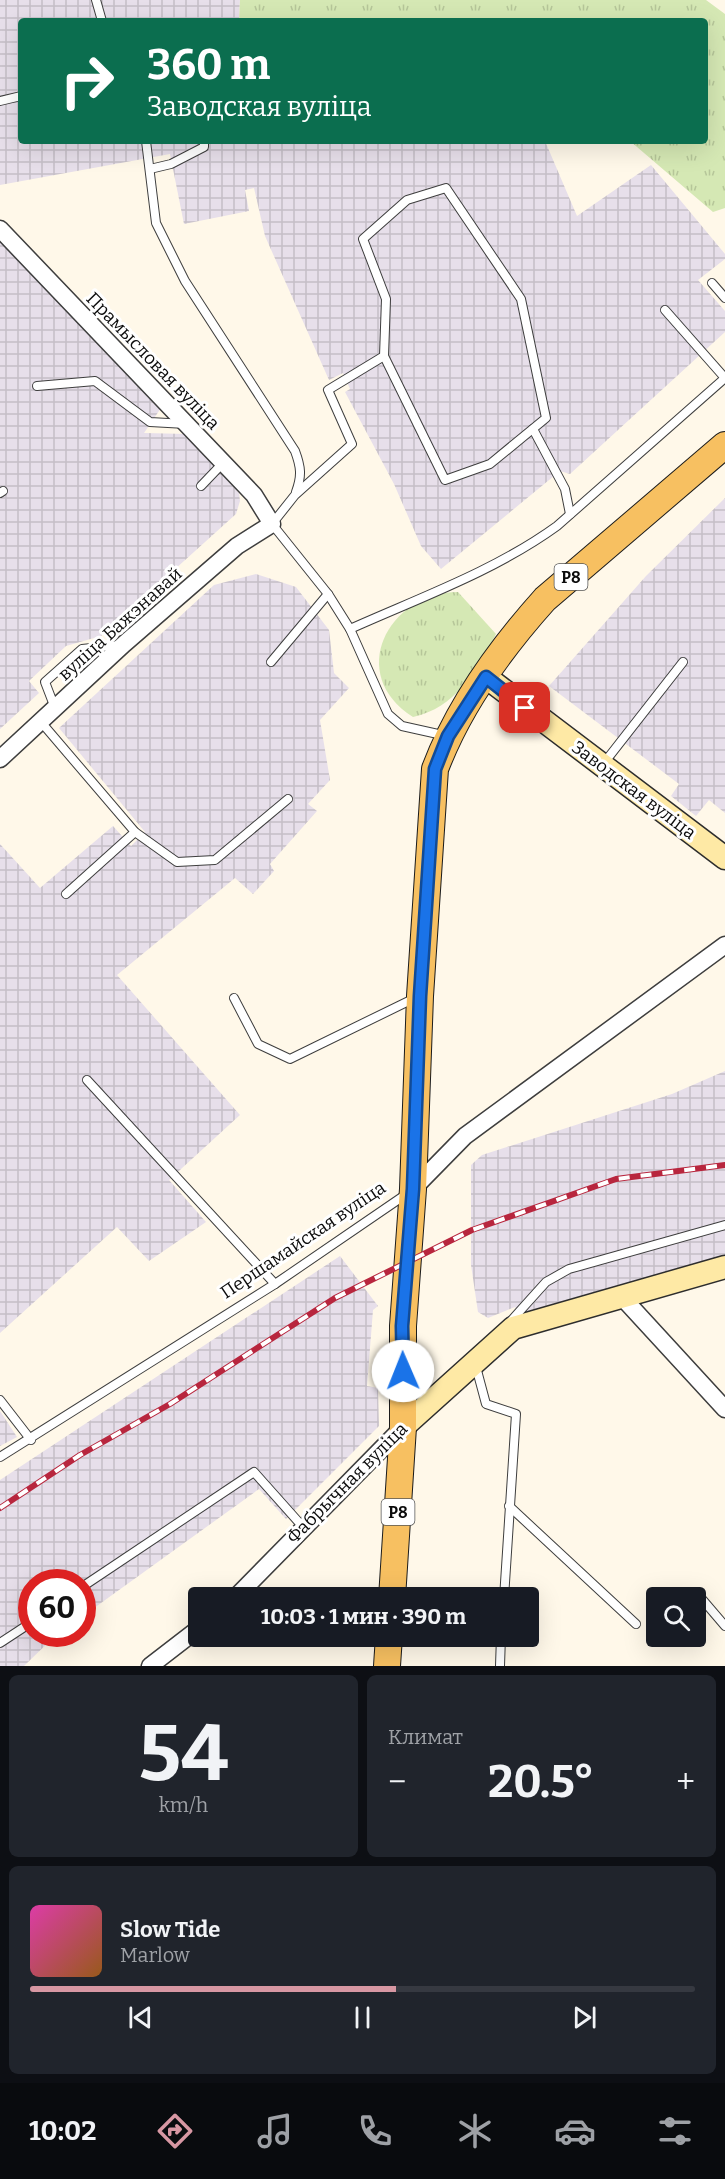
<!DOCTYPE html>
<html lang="ru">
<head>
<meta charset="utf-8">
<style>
	:root { --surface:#171b24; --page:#20242c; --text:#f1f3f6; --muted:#9ea1a6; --line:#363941; --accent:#d797a3 }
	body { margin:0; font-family:Bitter,serif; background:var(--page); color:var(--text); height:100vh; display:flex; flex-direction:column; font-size:22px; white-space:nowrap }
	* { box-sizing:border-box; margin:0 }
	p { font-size:20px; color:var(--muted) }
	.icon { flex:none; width:33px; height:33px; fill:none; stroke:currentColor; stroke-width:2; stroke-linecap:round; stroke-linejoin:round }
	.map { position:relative; height:1666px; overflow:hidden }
	.sheet { display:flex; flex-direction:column; gap:9px; padding:9px; background:#0d0f14; flex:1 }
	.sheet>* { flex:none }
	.hud { position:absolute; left:18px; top:18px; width:690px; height:126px; border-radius:6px; box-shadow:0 6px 24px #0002; background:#0b6e4f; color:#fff; overflow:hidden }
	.buttons { position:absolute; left:646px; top:1587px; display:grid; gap:12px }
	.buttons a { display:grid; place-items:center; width:60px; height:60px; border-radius:6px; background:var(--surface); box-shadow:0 6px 24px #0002; font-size:30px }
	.speed { position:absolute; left:18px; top:1569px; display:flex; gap:12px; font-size:30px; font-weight:700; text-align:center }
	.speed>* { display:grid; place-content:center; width:78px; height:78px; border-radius:50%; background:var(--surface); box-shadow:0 6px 24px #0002; line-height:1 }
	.speed .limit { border:9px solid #d22; background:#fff; color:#111 }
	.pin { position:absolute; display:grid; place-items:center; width:51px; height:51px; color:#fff; margin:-26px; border-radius:12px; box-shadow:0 3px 9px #0006 }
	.me { position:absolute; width:66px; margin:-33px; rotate:359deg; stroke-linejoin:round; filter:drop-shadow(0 0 4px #0008) }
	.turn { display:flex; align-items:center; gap:21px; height:126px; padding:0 30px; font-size:27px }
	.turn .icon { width:78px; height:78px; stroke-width:2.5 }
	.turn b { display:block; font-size:42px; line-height:51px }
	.big { font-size:45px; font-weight:700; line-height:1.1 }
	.sheet .card { flex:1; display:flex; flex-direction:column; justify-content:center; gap:9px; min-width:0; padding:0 21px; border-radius:9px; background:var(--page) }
	.sheet .dial { align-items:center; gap:0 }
	.dial b { font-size:78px; line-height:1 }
	.song { display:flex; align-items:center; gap:18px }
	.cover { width:72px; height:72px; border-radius:9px; background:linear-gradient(135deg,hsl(320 70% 55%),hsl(30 70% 35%)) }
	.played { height:6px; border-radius:3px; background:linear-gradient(90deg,var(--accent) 55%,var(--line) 55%) }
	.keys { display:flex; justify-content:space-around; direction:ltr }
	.heat { display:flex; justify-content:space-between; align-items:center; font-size:33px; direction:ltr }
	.sheet .tiles { flex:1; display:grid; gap:9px; grid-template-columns:1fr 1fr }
	.card:last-child { grid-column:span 2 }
	.trip { position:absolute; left:188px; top:1587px; width:351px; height:60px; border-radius:6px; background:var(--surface); box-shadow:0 6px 24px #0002; font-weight:700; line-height:60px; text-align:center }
	.tabs { display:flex; height:96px; justify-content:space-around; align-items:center; background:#090b0e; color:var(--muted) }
	.tabs .icon { width:42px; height:42px }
	.tabs .on { color:var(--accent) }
	.tabs b { font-size:27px; color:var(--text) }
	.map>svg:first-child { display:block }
</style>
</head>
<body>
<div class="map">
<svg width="725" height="1666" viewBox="0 0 725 1666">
	<defs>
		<pattern id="industrial-grid" width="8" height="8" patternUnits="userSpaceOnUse" patternTransform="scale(1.5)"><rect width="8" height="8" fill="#e7dfea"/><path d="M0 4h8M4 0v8" fill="none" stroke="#c5bec7"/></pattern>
		<pattern id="grass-tufts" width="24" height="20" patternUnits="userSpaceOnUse" patternTransform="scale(1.5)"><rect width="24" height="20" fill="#d5e8b4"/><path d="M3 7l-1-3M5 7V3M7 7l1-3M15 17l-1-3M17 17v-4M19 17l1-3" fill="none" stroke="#b6c699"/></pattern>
	</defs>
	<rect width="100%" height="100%" fill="#fff8e9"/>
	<g fill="url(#industrial-grid)">
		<polygon points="0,0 240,0 239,21 21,21 21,141 545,141 577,216 651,165 725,254 725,259 698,280 725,311 725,332 570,474 560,471 441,569 421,546 394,484 345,392 350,389 343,373 329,380 265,236 254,188 245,190 249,211 184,224 170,154 0,185"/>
		<polygon points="0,235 161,408 144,433 187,434 239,493 240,501 236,514 101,636 66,646 29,681 39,693 0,729"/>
		<polygon points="725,498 725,813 709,800 696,816 671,796 679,784 549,686 646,576"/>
		<polygon points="256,574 296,587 329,630 334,673 349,688 320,720 330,780 308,804 317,811 270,864 274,871 253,894 235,878 117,975 240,1115 169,1180 206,1222 149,1261 117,1227 0,1333 0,844 40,888 113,826 131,846 145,832 59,728 214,585"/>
		<polygon points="725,1071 725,1256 520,1313 515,1307 488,1318 478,1312 471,1265 471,1165 482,1155 672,1094"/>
		<polygon points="340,1256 378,1306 373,1310 367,1386 378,1388 379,1426 286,1519 259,1489 83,1616 82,1582 32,1582 32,1634 57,1634 24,1666 0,1666 0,1480"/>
		<polygon points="0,1411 17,1437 0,1446"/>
	</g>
	<g fill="url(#grass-tufts)">
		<polygon points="240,0 706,0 725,14 725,208 713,212 630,141 705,141 705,21 239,21"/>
		<path d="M 458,592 L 496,634 C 477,671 455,708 413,717 C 346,675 387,593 458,592 Z"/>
	</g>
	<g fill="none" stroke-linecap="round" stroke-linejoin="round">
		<g stroke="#3e3e3e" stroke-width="10">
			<g id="lane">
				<polyline points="96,0 102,21"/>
				<polyline points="0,101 21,96"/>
				<path d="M 146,141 L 156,223 L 185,281 L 295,451 C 301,467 302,476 296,492"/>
				<polyline points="150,169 171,164 204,147 204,141"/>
				<polyline points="712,283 725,298"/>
				<polyline points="665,310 725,378"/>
				<polyline points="384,356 445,480 490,464 546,418 521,299 446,188 407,200 363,239 386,299 384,356 328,390 352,444 295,495 272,524 328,594 350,629 388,714 402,726 447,736"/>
				<polyline points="37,386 95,381 150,422 186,424"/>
				<polyline points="533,429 565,489 570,514"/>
				<polyline points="201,486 223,463"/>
				<polyline points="0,493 3,491"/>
				<path d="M 350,629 C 419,598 495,571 557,526 L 725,378"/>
				<polyline points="271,662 328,594"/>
				<polyline points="55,708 45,682 82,649 120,645"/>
				<polyline points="41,722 135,832 177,862 215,860 288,799"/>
				<polyline points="604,763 683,662"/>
				<polyline points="66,894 135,832"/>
				<polyline points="234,998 258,1044 290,1059 417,997"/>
				<polyline points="87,1080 275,1284"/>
				<polyline points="509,1323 546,1282 569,1269 725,1225"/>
				<polyline points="475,1363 486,1404 516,1414 504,1598"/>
				<polyline points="0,1400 31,1440"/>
				<polyline points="0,1457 275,1284 408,1193"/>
				<polyline points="509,1506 636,1624"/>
				<polyline points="82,1587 254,1472 303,1527"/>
				<polyline points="696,1592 725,1626"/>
				<polyline points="0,1643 32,1622"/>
				<polyline points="500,1666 501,1636"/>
			</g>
		</g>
		<g stroke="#3e3e3e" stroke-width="19">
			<g id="street">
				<polyline points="0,229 254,495 272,524 237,546 124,644 0,759"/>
				<polyline points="413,1189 465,1136 725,945"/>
				<polyline points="622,1297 725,1409"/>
				<polyline points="235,1598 403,1427"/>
				<polyline points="150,1666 198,1629"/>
			</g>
		</g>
		<g stroke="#2d2d2d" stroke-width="25">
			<g id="secondary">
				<polyline points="486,677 725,858"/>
				<polyline points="403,1427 513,1328 725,1267"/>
			</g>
		</g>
		<g stroke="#1c1c1c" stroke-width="28">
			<g id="primary">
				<path d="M 392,1598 L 403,1427 L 403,1326 L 413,1189 L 420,996 L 435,769 C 458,708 501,648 545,599 L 725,445"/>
				<polyline points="387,1666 389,1636"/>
			</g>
		</g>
		<use href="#lane" stroke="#fff" stroke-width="8"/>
		<use href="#street" stroke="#fff" stroke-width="16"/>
		<use href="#secondary" stroke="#fee9a5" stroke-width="22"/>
		<use href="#primary" stroke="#f7c061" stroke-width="26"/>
		<g stroke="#b8263e" stroke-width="6">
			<polyline id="rail" points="0,1508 80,1455 170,1404 335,1298 472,1230 616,1179 725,1165"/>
		</g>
		<use href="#rail" stroke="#fff" stroke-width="4" stroke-dasharray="11" stroke-linecap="butt"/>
	</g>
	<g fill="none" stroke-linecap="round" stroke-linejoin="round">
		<g stroke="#114b97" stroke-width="15">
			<polyline id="route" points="403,1371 402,1326 413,1189 420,996 435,769 448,736 486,677 525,708"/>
		</g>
		<use href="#route" stroke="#1a73e8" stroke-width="10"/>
	</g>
	<g text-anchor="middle" stroke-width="6" stroke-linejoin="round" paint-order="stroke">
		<g fill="#fff" stroke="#545454" stroke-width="1.5">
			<rect x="554.5" y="564" width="33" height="26" rx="4.5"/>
			<rect x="381.5" y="1499" width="33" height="26" rx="4.5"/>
		</g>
		<g font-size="16" font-weight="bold" fill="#0b0b0b">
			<text x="571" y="583">Р8</text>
			<text x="398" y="1518">Р8</text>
		</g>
		<g font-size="18" fill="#0b0b0b" stroke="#fff">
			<text transform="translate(153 361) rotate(46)" y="6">Прамысловая вуліца</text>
			<text transform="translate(120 624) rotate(-42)" y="6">вуліца Бажэнавай</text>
			<text transform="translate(634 790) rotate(37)" y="6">Заводская вуліца</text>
			<text transform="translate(303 1240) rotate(-34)" y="6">Першамайская вуліца</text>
			<text transform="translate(347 1483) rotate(-45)" y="6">Фабрычная вуліца</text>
		</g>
	</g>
</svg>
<div class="buttons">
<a><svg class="icon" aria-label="search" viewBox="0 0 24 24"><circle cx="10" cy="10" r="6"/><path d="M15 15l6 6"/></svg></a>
</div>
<div class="speed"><div class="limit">60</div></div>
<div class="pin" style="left:525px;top:708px;background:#d93025"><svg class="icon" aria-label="arrive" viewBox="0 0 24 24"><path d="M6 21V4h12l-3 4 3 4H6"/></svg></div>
<svg class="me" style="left:403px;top:1371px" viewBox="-20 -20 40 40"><circle r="19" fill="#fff"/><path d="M0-13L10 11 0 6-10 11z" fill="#1a73e8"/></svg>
<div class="trip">10:03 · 1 мин · 390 m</div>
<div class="hud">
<div class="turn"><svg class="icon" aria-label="right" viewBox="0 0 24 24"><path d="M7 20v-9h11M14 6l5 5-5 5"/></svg><div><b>360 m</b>Заводская вуліца</div></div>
</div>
</div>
<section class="sheet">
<div class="tiles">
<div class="card dial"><b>54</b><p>km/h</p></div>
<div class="card"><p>Климат</p>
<div class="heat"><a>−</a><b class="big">20.5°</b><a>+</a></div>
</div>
<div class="card">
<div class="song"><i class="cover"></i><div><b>Slow Tide</b><p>Marlow</p></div></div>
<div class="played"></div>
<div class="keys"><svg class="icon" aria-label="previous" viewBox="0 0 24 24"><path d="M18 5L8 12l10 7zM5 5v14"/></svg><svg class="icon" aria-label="pause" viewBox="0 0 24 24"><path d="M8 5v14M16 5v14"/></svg><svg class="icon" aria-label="next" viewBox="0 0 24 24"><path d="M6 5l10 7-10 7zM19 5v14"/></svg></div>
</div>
</div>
</section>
<nav class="tabs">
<b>10:02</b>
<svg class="icon on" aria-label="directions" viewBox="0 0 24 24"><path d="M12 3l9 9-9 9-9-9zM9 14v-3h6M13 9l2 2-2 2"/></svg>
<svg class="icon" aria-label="music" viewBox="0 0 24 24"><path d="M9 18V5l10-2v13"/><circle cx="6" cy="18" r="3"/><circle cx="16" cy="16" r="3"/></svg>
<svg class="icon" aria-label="phone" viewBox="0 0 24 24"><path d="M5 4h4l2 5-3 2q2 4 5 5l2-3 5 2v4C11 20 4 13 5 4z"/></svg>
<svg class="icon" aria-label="climate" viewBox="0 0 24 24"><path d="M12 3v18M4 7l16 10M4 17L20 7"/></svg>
<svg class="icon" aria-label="car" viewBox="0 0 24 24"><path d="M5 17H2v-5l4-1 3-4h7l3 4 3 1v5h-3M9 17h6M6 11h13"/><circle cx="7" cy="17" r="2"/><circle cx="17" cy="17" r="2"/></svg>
<svg class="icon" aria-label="filters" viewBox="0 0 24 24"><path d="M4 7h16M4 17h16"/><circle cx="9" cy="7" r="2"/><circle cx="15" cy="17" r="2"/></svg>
</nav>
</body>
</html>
